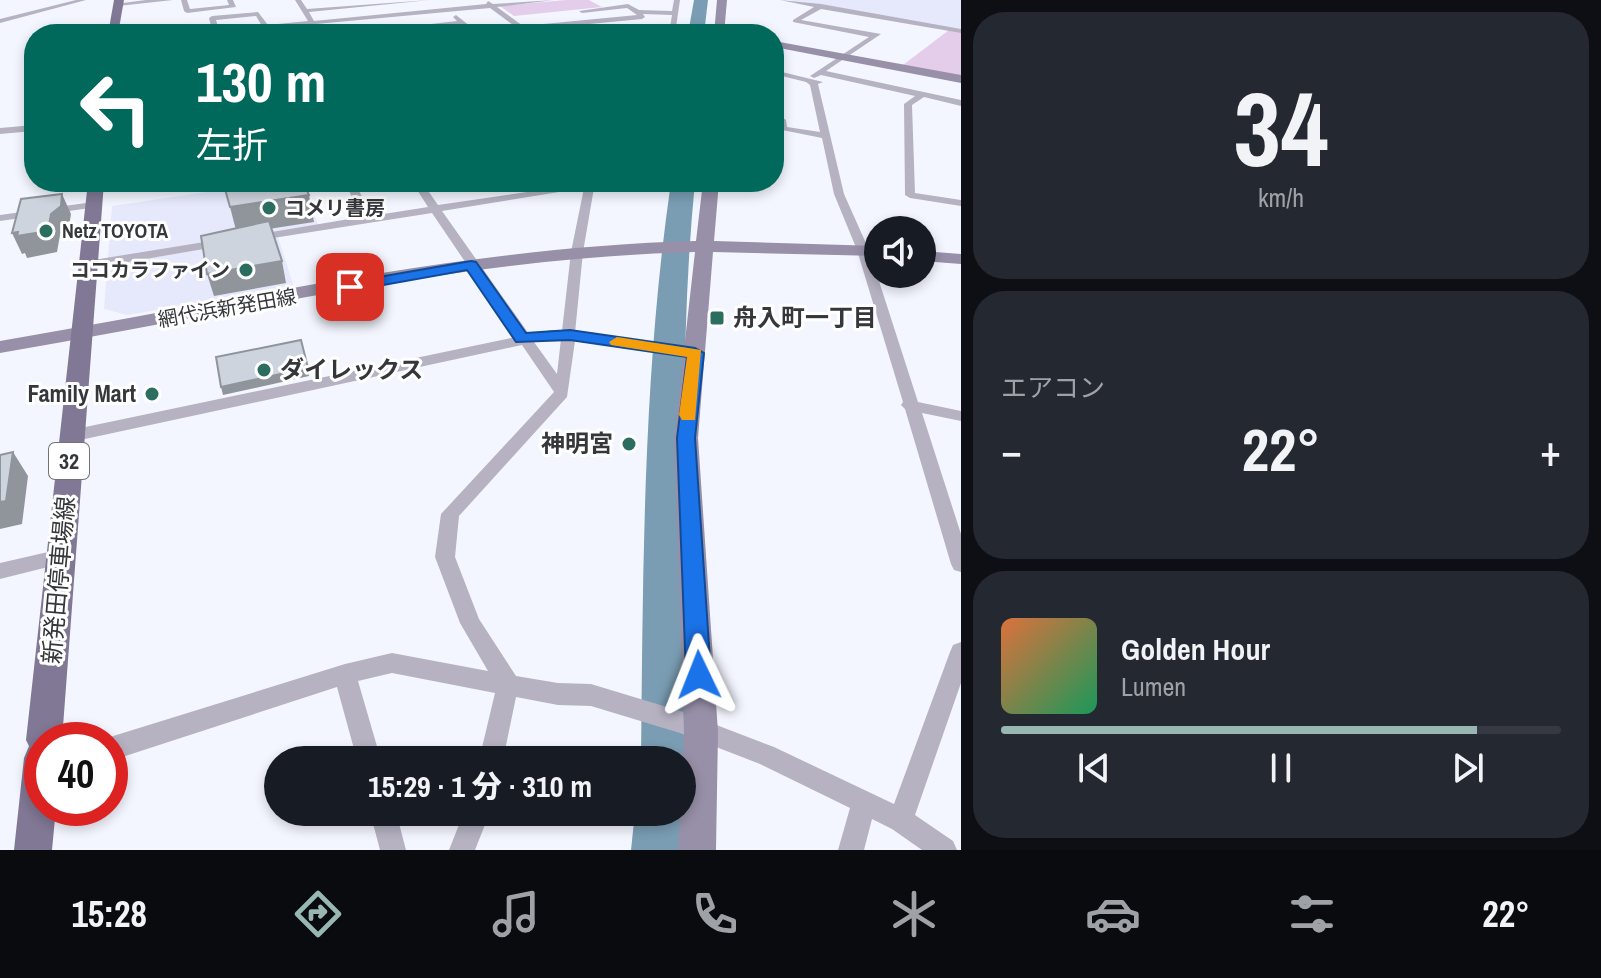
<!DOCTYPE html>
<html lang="ja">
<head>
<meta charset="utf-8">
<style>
	:root { --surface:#171b24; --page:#242831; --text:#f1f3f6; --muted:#9ea1a6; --line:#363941; --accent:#98b7b2 }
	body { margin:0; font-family:"Archivo Narrow","Noto Sans JP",sans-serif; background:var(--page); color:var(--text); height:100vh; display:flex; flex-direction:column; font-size:30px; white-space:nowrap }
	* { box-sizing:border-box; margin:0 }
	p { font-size:26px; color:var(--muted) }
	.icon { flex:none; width:44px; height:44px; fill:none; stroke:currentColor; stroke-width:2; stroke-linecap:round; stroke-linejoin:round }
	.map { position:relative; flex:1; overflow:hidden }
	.sheet { display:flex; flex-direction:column; gap:12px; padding:12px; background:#0d0f14; width:640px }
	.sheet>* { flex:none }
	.hud { position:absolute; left:24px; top:24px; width:760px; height:168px; border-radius:32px; box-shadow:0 4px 12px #0003; background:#00695c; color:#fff; overflow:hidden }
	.controls { position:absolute; left:864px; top:216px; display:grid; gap:16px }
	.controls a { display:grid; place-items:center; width:72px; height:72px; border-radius:50%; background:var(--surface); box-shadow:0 4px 12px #0003; font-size:40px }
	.speed { position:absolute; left:24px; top:722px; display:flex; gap:16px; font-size:40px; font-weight:700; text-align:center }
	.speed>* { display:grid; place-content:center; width:104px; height:104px; border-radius:50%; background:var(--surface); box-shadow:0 4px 12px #0003; line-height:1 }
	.speed .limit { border:12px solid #d22; background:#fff; color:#111 }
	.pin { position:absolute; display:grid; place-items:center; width:68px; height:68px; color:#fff; margin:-34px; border-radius:16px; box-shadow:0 4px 12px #0006 }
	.me { position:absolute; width:88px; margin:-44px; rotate:358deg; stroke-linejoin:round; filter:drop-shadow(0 0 6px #0008) }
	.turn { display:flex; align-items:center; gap:28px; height:168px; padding:0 40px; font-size:36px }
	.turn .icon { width:104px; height:104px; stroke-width:2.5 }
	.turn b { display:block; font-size:56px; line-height:68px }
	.big { font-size:60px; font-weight:800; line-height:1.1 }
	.sheet .tile { flex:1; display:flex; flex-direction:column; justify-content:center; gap:12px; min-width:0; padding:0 28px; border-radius:32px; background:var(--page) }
	.sheet .dial { align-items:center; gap:0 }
	.dial b { font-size:104px; line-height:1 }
	.song { display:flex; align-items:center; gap:24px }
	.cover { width:96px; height:96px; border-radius:12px; background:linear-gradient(135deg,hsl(20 70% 55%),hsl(150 70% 35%)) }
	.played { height:8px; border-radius:4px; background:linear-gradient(90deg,var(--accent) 85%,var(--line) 85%) }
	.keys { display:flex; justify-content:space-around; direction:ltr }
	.heat { display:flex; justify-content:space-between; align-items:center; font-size:44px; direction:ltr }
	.trip { position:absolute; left:264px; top:746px; width:432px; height:80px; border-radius:40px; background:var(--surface); box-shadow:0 4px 12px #0003; font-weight:800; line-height:80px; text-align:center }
	.menu { display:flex; height:128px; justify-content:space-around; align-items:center; background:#090b0e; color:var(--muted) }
	.menu .icon { width:56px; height:56px }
	.menu .on { color:var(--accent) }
	.menu b { font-size:36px; color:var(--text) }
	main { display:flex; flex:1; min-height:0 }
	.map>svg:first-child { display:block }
</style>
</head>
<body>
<main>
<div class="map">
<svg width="961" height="850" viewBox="0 0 961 850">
	<rect width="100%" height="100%" fill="#f4f6ff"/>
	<g fill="#e5e9fb">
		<polygon points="789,0 961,0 961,30"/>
		<polygon points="275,182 302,182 320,230 278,237 294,287 127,315 104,309 112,206"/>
	</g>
	<g fill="#e4cdeb">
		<polygon points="566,0 589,0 602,7 514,16 500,6"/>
		<polygon points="949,30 961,32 961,76 903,65"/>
	</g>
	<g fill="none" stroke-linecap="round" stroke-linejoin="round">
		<g fill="#7a9db3" fill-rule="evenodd">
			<polygon points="694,0 708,0 704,34 688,34"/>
			<path d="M 671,182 L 695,182 C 676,375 687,567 695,760 L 687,779 L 682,781 L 682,760 L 641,760 C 643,566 643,374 671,182 Z"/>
			<polygon points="683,792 691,812 689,850 631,850 635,812 682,812"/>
		</g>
		<g fill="#b6b2c2" fill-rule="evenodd">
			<polygon points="76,0 86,0 0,23 0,19"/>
			<polygon points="146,0 173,0 118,6 115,4"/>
			<polygon points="181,0 187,0 190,9 229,5 227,0 233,0 236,7 187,13 184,11"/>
			<path d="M 295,0 L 301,0 L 307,9 L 430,0 L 309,12 L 314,21 L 486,4 L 488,1 L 493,4 L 554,0 L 497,7 L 523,26 L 637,15 L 627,8 L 582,13 L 579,11 L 628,4 L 639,10 L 672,11 L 674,0 L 680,0 L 675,34 L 669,34 L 672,15 L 643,14 L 645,17 L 642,19 L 527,30 L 532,34 L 525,34 L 490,8 L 316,24 L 322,34 L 316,34 L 310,25 L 191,34 L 212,30 L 209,18 L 212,16 L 258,12 L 268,25 L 308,21 ZM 256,16 L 262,26 L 219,30 L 216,20 Z"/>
			<polygon points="780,0 821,4 961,29 961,33 821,9 801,20 881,34 826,71 961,100 961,106 924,97 912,105 915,193 961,200 961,206 910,198 905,195 904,104 915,96 821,75 814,78 810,76 869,37 793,22 793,20 814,7"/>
			<polygon points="456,15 480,34 473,34 461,24 346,34 457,21 453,17"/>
			<polygon points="640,32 665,32 668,34 637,34"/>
			<polygon points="774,70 823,82 818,84 844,194 869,250 918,402 961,411 961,421 922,413 961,534 961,572 954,570 951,564 905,409 901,405 903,402 857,250 834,194 822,138 777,129 778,120 782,117 786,120 787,127 820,132 810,85 806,82 774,74"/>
			<polygon points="34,125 34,131 0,134 0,128"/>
			<path d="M 345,182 L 355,182 L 371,216 L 428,207 L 412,182 L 422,182 L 438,205 L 595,182 L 583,252 L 575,333 L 695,349 L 702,353 L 695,357 L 575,341 L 567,397 L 459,516 L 455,557 L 479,619 L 516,676 L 558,683 L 591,684 L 680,711 L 774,747 L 894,804 L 950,652 L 953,645 L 961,642 L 961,683 L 915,815 L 953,841 L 957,850 L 922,850 L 892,829 L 872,819 L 864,850 L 838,850 L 850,808 L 760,764 L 680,733 L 591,706 L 558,705 L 516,697 L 503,760 L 479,760 L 495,693 L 392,673 L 358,681 L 381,760 L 357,760 L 337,687 L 110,761 L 110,740 L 103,740 L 110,737 L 345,664 L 392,653 L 488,671 L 460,623 L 435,557 L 441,514 L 554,392 L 522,345 L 71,442 L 63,436 L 71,430 L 516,337 L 432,213 L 254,241 L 248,238 L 254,235 L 361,217 ZM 584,188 L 571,252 L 562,331 L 551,330 L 529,334 L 442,211 ZM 551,338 L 561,339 L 557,374 L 534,342 Z"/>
			<polygon points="93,202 97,203 97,207 0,221 0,215"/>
			<polygon points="223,239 227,241 227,245 87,269 81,265 87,261"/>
			<polygon points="61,549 68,552 71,557 68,562 0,579 0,563"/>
			<polygon points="370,812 396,812 406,850 380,850"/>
			<polygon points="464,812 490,812 475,850 449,850"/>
		</g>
		<g fill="#9790a8" fill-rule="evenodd">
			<polygon points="717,0 727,0 724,34 714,34"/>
			<polygon points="774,41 961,75 961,83 774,47"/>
			<path d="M 703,182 L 719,182 L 714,241 L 878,246 L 878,256 L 713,252 L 698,438 L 718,732 L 716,850 L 678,850 L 684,732 L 674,438 L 695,252 C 461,258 230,314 0,353 L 0,341 C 230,302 462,247 696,241 Z"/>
			<polygon points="922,251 961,254 961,264 922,261"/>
		</g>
		<g fill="#807894" fill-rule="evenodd">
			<polygon points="114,0 124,0 118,34 108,34"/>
			<polygon points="88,182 104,182 62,740 42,740 42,808 56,808 52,850 14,850 24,758 29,746 26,740"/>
		</g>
	</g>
	<g fill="#90949b">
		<polygon points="37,182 76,182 39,187"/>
		<polygon points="62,194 71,214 69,226 60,235 57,252 27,258 25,253 22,254 12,233 51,214"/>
		<polygon points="309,195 314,222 237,234 230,207"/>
		<polygon points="282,261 286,283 214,296 207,274"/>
		<polygon points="308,368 309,376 223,395 221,387"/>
		<polygon points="13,452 28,476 22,524 0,529 0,502"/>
	</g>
	<g fill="#ced4de" stroke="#90949b" stroke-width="2">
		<polygon points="34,152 34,167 30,167"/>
		<polygon points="223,182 303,182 309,195 230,207"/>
		<polygon points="62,194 61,206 51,214 48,231 17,236 18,232 12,233 21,199"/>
		<polygon points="269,221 282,261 207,274 201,236"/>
		<polygon points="301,340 308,368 221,387 216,357"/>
		<polygon points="13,452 6,501 0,502 0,455"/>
	</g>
	<polygon fill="#1a73e8" stroke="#114b97" stroke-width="2" points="471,261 476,262 526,333 570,330 695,348 704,353 695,438 711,675 708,683 699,687 690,683 686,675 677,438 687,357 570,340 516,342 467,270 350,291 343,287 350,282"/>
	<polygon fill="#f59e0b" points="617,337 701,350 695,420 682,420 679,415 687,357 611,345 609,342"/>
	<g fill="#2b6e5f" stroke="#fff" stroke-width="3">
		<circle cx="269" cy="208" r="8"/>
		<circle cx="46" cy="231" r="8"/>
		<circle cx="246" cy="270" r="8"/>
		<rect x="709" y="310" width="16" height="16" rx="4"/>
		<circle cx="264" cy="370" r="8"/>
		<circle cx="152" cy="394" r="8"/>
		<circle cx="629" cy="444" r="8"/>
	</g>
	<g text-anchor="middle" stroke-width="6" stroke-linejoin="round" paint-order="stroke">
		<g font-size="20" font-weight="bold" fill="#36373b" stroke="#fff" text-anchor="start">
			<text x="285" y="215">コメリ書房</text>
			<text x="62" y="238">Netz TOYOTA</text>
			<text x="230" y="277" text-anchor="end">ココカラファイン</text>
		</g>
		<g font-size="20" fill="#36373b" stroke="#fff">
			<text transform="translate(227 308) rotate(-10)" y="7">網代浜新発田線</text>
		</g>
		<rect fill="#fff" stroke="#727376" stroke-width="2" x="49" y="443" width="40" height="36" rx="6"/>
		<g font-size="22" font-weight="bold" fill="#36373b">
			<text x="69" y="469">32</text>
		</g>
		<g font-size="24" font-weight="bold" fill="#36373b" stroke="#fff" text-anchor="start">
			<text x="733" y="326">舟入町一丁目</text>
			<text x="280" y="378">ダイレックス</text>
			<text x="136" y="402" text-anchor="end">Family Mart</text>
			<text x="613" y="452" text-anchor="end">神明宮</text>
		</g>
		<g font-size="24" fill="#36373b" stroke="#fff">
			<text transform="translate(59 580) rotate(-85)" y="8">新発田停車場線</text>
		</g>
	</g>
</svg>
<div class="controls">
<a><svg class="icon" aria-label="sound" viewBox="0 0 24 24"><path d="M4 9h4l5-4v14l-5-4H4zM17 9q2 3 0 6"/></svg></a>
</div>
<div class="speed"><div class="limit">40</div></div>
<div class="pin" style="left:350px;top:287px;background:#d93025"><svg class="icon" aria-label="arrive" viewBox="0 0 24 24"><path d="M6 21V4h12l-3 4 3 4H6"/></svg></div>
<svg class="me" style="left:699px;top:675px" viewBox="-20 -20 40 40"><path d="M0-17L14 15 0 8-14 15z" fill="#1a73e8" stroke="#fff" stroke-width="4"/></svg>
<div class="trip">15:29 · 1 分 · 310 m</div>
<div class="hud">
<div class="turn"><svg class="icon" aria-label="left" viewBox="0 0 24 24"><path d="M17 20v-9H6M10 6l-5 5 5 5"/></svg><div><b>130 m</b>左折</div></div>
</div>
</div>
<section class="sheet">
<div class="tile dial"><b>34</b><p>km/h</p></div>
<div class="tile"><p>エアコン</p>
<div class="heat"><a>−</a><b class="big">22°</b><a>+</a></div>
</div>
<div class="tile">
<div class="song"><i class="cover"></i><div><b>Golden Hour</b><p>Lumen</p></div></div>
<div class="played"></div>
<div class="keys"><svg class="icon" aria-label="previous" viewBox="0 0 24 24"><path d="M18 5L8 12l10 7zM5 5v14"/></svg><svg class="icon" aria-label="pause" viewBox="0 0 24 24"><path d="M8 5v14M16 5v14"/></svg><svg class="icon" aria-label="next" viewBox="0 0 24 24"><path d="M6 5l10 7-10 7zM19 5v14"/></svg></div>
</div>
</section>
</main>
<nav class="menu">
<b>15:28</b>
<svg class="icon on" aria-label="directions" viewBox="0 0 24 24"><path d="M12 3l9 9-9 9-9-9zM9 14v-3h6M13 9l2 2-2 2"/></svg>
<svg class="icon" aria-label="music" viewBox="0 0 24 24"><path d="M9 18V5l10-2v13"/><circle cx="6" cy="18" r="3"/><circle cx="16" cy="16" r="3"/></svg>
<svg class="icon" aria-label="phone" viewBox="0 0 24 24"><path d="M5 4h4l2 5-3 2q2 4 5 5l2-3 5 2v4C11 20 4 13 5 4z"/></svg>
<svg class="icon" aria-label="climate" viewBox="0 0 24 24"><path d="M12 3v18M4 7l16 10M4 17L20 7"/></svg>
<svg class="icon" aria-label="car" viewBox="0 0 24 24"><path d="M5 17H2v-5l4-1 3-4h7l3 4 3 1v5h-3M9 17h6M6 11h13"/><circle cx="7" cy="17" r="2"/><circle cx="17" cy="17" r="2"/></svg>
<svg class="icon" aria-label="filters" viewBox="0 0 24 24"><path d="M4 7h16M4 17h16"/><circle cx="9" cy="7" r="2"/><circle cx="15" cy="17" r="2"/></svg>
<b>22°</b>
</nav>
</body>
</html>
